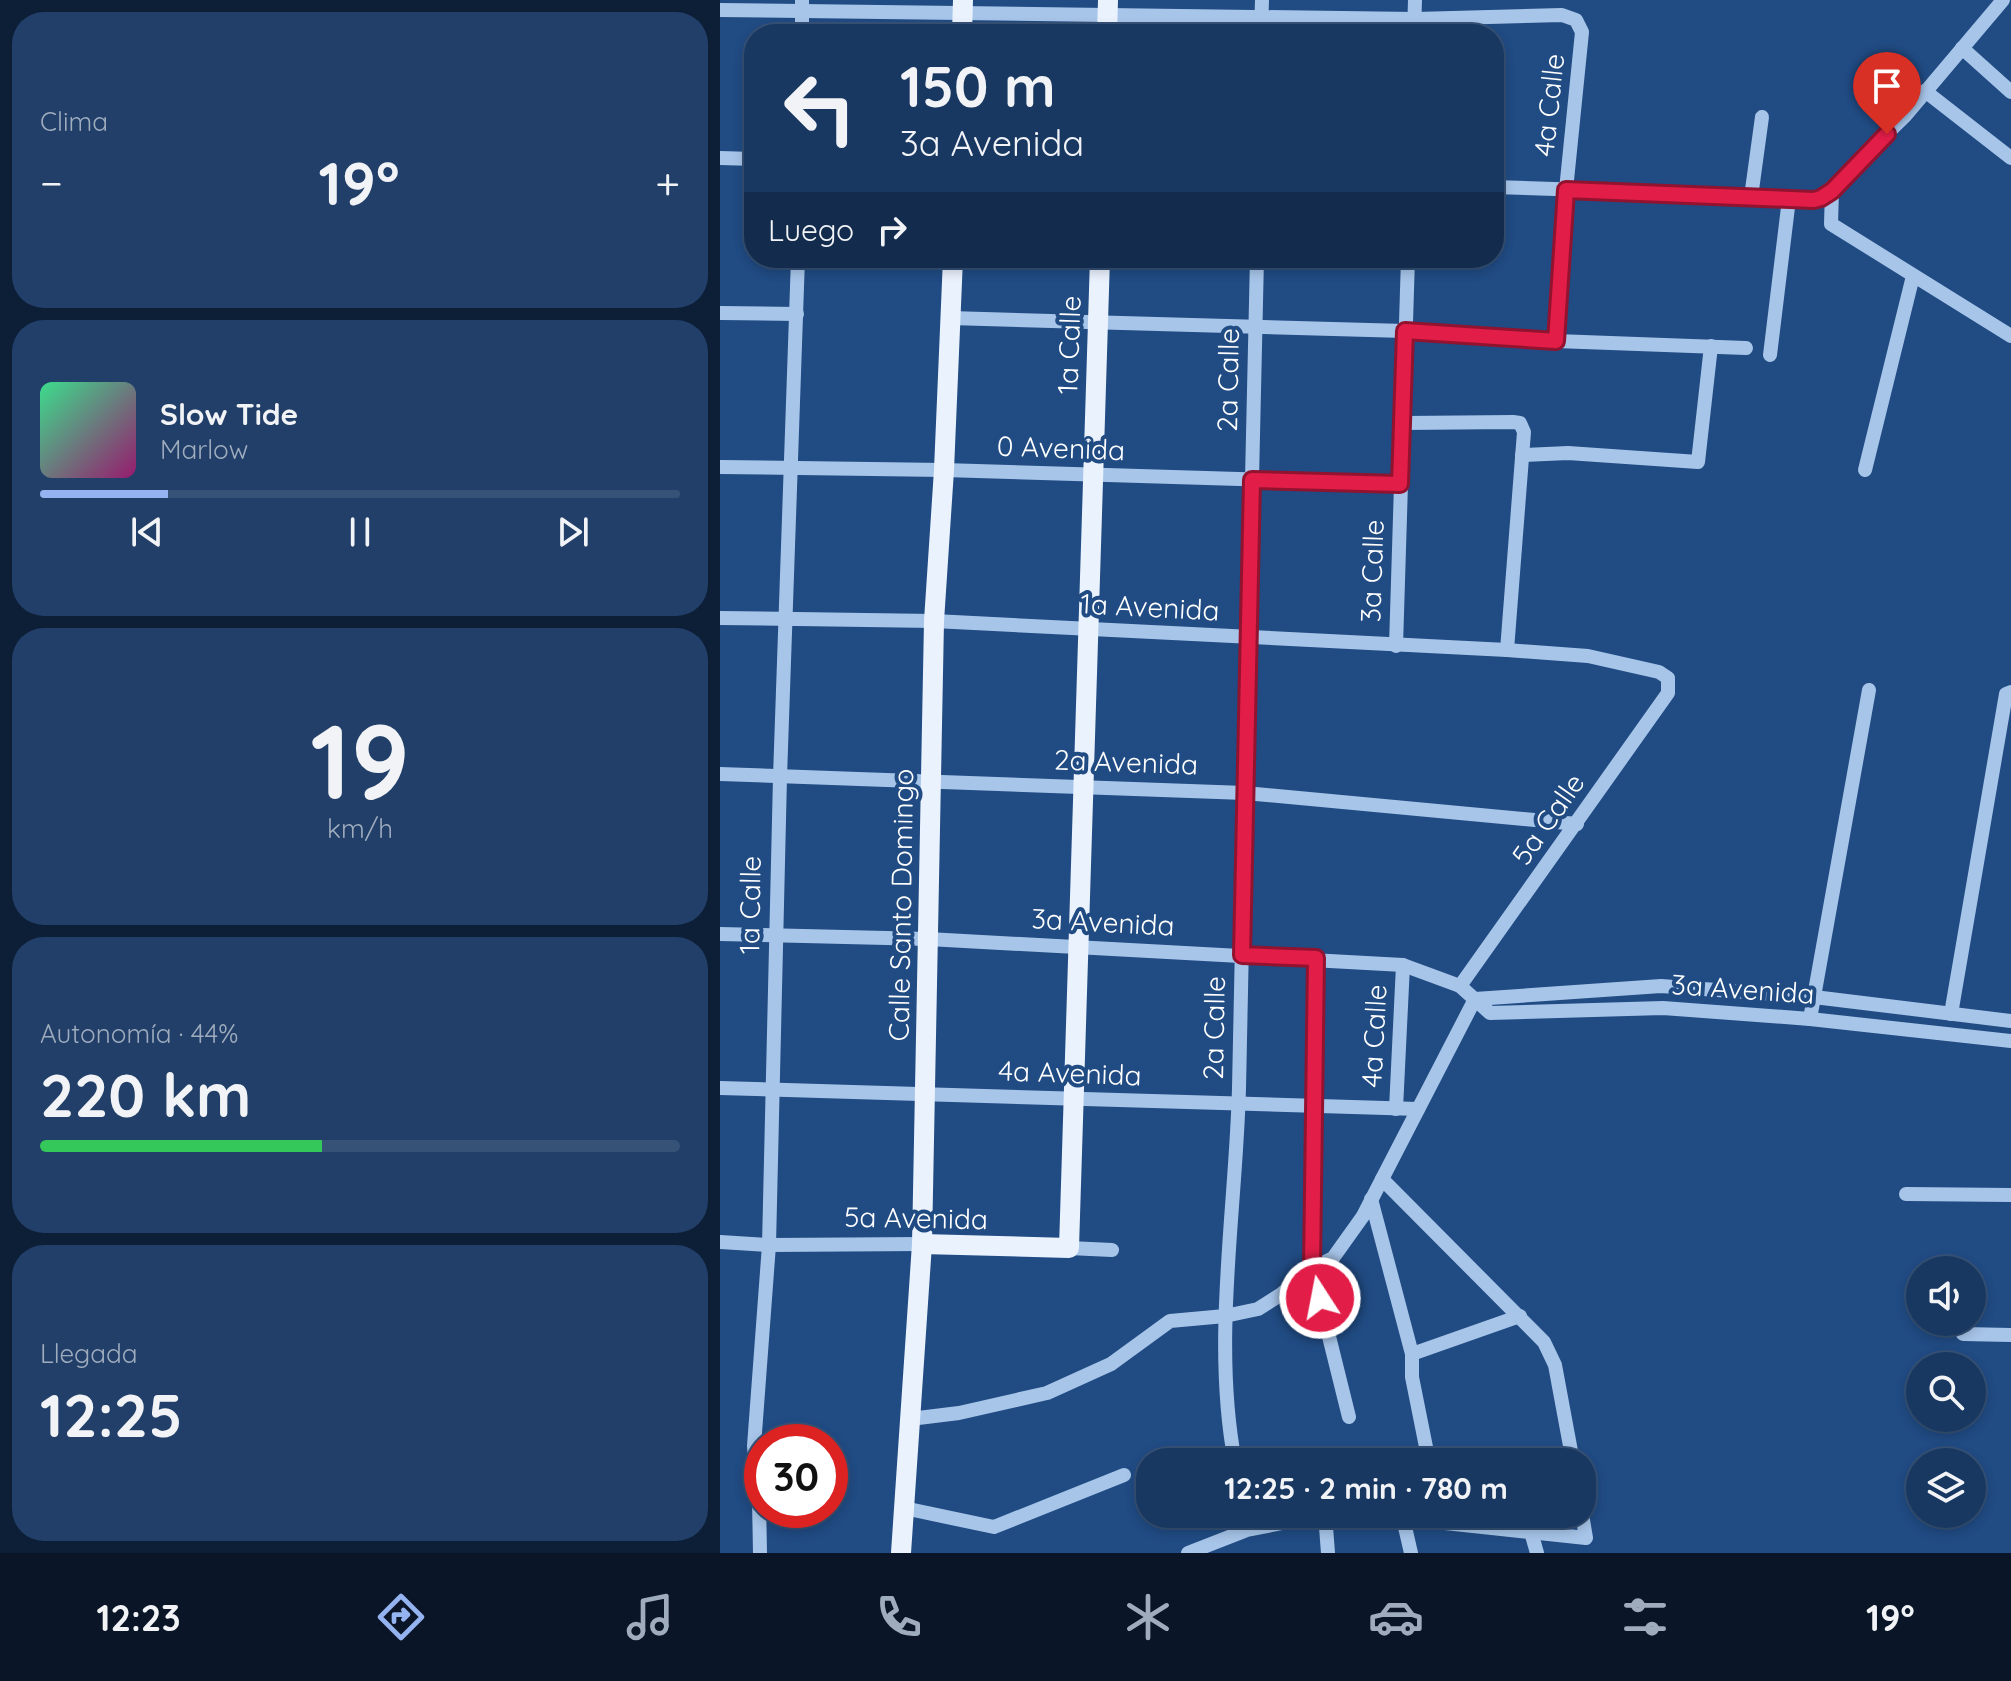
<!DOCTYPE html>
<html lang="es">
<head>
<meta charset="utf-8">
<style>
	:root { --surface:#183862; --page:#213f68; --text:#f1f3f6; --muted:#9facbe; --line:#365277; --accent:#95b2f1 }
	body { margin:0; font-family:Quicksand,sans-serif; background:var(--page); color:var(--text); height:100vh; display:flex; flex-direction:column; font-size:30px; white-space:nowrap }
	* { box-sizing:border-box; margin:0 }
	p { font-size:26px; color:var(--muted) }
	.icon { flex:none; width:44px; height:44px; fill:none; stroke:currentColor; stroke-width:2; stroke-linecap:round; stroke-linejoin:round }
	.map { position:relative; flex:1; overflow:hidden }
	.drawer { display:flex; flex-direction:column; gap:12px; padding:12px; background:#0d1f36; width:720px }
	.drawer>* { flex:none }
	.banner { position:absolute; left:24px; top:24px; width:760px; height:244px; border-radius:32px; box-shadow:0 4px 12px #0003,0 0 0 2px var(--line); background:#183862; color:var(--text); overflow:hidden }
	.buttons { position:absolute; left:1186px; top:1256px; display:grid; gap:16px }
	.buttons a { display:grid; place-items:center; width:80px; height:80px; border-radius:50%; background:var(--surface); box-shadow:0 4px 12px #0003,0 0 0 2px var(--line); font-size:40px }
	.speed { position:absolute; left:24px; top:1424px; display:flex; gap:16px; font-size:40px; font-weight:700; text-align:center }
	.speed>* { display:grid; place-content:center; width:104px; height:104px; border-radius:50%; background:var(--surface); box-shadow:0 4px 12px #0003,0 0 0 2px var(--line); line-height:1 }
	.speed .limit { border:12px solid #d22; background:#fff; color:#111 }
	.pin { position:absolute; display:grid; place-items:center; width:68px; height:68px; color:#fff; margin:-82px -34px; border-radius:50% 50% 50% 0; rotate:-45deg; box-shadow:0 0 8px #0007 }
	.pin .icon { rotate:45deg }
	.me { position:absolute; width:88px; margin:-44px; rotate:349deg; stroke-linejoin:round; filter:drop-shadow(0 0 6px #0008) }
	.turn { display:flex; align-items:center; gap:28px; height:168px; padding:0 24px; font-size:36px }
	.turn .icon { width:104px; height:104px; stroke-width:2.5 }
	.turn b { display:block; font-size:56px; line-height:68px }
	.then { display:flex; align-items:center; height:76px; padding:0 24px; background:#0003; gap:16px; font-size:30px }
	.big { font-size:60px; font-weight:700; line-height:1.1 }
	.drawer .card { flex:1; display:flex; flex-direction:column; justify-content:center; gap:12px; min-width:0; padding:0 28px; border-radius:32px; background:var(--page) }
	.drawer .dial { align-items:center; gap:0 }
	.dial b { font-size:104px; line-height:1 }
	.song { display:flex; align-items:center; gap:24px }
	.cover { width:96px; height:96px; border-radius:12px; background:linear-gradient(135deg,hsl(150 70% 55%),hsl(320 70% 35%)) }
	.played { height:8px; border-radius:4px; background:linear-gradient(90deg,var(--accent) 20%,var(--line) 20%) }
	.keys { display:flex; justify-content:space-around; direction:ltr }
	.heat { display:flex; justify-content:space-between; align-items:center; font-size:44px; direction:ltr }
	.charge { height:12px; border-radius:6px; background:linear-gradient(90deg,#34c759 44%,var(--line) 0) }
	.trip { position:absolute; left:416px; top:1448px; width:460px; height:80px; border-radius:32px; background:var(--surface); box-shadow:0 4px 12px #0003,0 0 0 2px var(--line); font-weight:700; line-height:80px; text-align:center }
	.tab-bar { display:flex; height:128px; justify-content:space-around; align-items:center; background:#0a1627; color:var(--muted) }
	.tab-bar .icon { width:56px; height:56px }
	.tab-bar .current { color:var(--accent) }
	.tab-bar b { font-size:36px; color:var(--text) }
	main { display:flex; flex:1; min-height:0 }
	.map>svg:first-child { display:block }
</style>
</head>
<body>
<main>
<section class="drawer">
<div class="card"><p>Clima</p>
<div class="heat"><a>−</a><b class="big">19°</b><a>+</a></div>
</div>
<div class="card">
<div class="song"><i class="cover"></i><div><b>Slow Tide</b><p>Marlow</p></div></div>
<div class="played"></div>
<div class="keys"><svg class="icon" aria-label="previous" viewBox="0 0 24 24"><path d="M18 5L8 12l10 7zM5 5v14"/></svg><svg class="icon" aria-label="pause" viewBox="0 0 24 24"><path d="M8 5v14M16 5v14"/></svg><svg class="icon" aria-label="next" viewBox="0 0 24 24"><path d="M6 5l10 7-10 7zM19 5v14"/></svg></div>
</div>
<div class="card dial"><b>19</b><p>km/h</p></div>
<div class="card"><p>Autonomía · 44%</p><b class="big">220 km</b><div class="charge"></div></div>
<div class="card"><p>Llegada</p><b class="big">12:25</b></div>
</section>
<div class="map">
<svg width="1291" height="1553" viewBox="0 0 1291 1553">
	<rect width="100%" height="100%" fill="#204b83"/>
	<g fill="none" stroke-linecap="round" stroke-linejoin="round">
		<g stroke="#a7c5e9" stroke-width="14">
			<polyline points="0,10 695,19 842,15 856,20 862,32 846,190 836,341"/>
			<polyline points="82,34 82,0"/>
			<polyline points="541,34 542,0"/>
			<polyline points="694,34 695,0"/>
			<polyline points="1242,48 1291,92"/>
			<polyline points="1205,91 1291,158"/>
			<polyline points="0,158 34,159"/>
			<polyline points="774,187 1101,198 1185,116 1283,0"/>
			<polyline points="1112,191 1111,224 1291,336"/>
			<polyline points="1031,197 1042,117"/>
			<polyline points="0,313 77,314"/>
			<polyline points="230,318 685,331 836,341 1026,348"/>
			<polyline points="1050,355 1069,199"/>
			<polyline points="684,423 793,422 800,423 804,432 787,650"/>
			<polyline points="802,455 848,453 978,462 991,346"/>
			<polyline points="0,467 224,470 680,484"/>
			<polyline points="1145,470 1193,276"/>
			<polyline points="0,618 214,621 787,650 868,656 939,672 948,678 948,693 740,986"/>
			<polyline points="676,646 688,258"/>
			<polyline points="0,774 525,793 857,824"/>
			<polyline points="0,934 208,939 683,965 740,986 770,1013 943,1008 1090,1019 1291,1041"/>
			<polyline points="596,958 592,1268 629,1417"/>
			<polyline points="755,999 941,986 1094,997 1291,1021"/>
			<polyline points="1231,1014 1286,694 1291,692"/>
			<polyline points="1090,1019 1149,690"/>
			<polyline points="0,1088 698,1109"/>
			<polyline points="676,1109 683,965"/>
			<polyline points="662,1179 824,1342 835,1365 853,1462"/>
			<polyline points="1186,1194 1291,1195"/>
			<polyline points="651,1199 692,1354 692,1377 709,1462"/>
			<polyline points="0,1242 49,1245 202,1244"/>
			<polyline points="349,1248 392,1250"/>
			<polyline points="1243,1334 1291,1335"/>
			<polyline points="692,1354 800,1316"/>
			<polyline points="190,1419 239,1413 327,1393 391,1364 450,1321 505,1316 538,1309 560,1295 592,1268 613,1258 643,1216 755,999"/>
			<path d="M 515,1462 C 492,1341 516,1210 519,1088 C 525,811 530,535 537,258"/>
			<polyline points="184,1508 274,1527 404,1475"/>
			<polyline points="605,1514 608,1553"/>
			<polyline points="682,1514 691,1553"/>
			<polyline points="723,1514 725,1523 866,1538 862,1514"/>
			<polyline points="811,1532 817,1553"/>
			<polyline points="40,1553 39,1499 34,1446 49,1245 60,777 78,258"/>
			<polyline points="468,1553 527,1530 607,1514"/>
		</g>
		<g stroke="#eaf2fe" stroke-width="20">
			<polyline points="242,34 243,0"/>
			<polyline points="387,34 388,0"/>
			<polyline points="202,1244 349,1248 380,258"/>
			<polyline points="181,1553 202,1244 214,621 224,470 233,258"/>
		</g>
	</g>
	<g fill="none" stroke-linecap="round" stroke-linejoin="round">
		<g stroke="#92132f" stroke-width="20">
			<polyline id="route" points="600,1298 592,1268 596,958 522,955 532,480 680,484 685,331 836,341 846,190 1094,200 1101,198 1112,191 1167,134"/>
		</g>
		<use href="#route" stroke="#e11d48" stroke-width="14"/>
	</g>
	<g text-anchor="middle" stroke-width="8" stroke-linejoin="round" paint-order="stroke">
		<g font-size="28" fill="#fff" stroke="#204b83">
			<text transform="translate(829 105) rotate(-84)" y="10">4a Calle</text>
			<text transform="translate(349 345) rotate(-88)" y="10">1a Calle</text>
			<text transform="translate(508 380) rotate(-89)" y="10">2a Calle</text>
			<text transform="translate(341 448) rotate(2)" y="10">0 Avenida</text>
			<text transform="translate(652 571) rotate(-88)" y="10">3a Calle</text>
			<text transform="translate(430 607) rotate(3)" y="10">1a Avenida</text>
			<text transform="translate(406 762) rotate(2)" y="10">2a Avenida</text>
			<text transform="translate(828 819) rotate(-55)" y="10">5a Calle</text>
			<text transform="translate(30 905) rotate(-89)" y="10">1a Calle</text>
			<text transform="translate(181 905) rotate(-89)" y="10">Calle Santo Domingo</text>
			<text transform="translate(383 922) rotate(3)" y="10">3a Avenida</text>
			<text transform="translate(1023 989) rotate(4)" y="10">3a Avenida</text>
			<text transform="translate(494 1028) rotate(-89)" y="10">2a Calle</text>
			<text transform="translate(654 1036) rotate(-87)" y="10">4a Calle</text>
			<text transform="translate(350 1073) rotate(2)" y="10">4a Avenida</text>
			<text transform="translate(196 1218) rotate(1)" y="10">5a Avenida</text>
		</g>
	</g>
</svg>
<div class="buttons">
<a><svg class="icon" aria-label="sound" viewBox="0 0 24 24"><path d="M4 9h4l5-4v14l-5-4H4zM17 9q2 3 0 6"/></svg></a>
<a><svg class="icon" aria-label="search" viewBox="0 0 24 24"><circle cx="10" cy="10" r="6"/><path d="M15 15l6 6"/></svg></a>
<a><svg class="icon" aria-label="layers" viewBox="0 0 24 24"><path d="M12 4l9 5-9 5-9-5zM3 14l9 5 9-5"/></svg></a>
</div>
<div class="speed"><div class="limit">30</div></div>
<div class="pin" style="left:1167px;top:134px;background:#d93025"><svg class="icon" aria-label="arrive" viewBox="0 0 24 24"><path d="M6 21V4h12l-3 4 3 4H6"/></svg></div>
<svg class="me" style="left:600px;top:1298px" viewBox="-20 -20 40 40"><circle r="17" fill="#e11d48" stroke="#fff" stroke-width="3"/><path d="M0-11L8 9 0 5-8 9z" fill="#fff"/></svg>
<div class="trip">12:25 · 2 min · 780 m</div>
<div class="banner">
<div class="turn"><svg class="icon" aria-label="left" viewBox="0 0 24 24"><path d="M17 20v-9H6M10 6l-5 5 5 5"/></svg><div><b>150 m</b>3a Avenida</div></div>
<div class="then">Luego<svg class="icon" aria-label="right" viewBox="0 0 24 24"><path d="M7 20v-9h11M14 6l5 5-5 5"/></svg></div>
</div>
</div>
</main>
<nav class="tab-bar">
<b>12:23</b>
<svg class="icon current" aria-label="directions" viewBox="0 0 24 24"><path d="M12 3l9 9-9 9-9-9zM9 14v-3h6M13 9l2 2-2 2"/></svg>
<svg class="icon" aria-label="music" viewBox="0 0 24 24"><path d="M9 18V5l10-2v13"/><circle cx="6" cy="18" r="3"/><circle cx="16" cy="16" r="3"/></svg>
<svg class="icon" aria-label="phone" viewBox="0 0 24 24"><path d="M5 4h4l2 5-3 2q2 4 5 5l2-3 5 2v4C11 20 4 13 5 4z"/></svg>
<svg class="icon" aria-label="climate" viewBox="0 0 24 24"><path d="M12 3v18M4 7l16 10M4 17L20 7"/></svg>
<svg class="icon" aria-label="car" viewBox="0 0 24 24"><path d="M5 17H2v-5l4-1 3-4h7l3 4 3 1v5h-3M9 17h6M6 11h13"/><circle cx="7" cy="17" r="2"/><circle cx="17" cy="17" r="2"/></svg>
<svg class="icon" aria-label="filters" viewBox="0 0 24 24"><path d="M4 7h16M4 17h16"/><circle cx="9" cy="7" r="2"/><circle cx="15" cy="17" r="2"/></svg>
<b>19°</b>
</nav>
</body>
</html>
